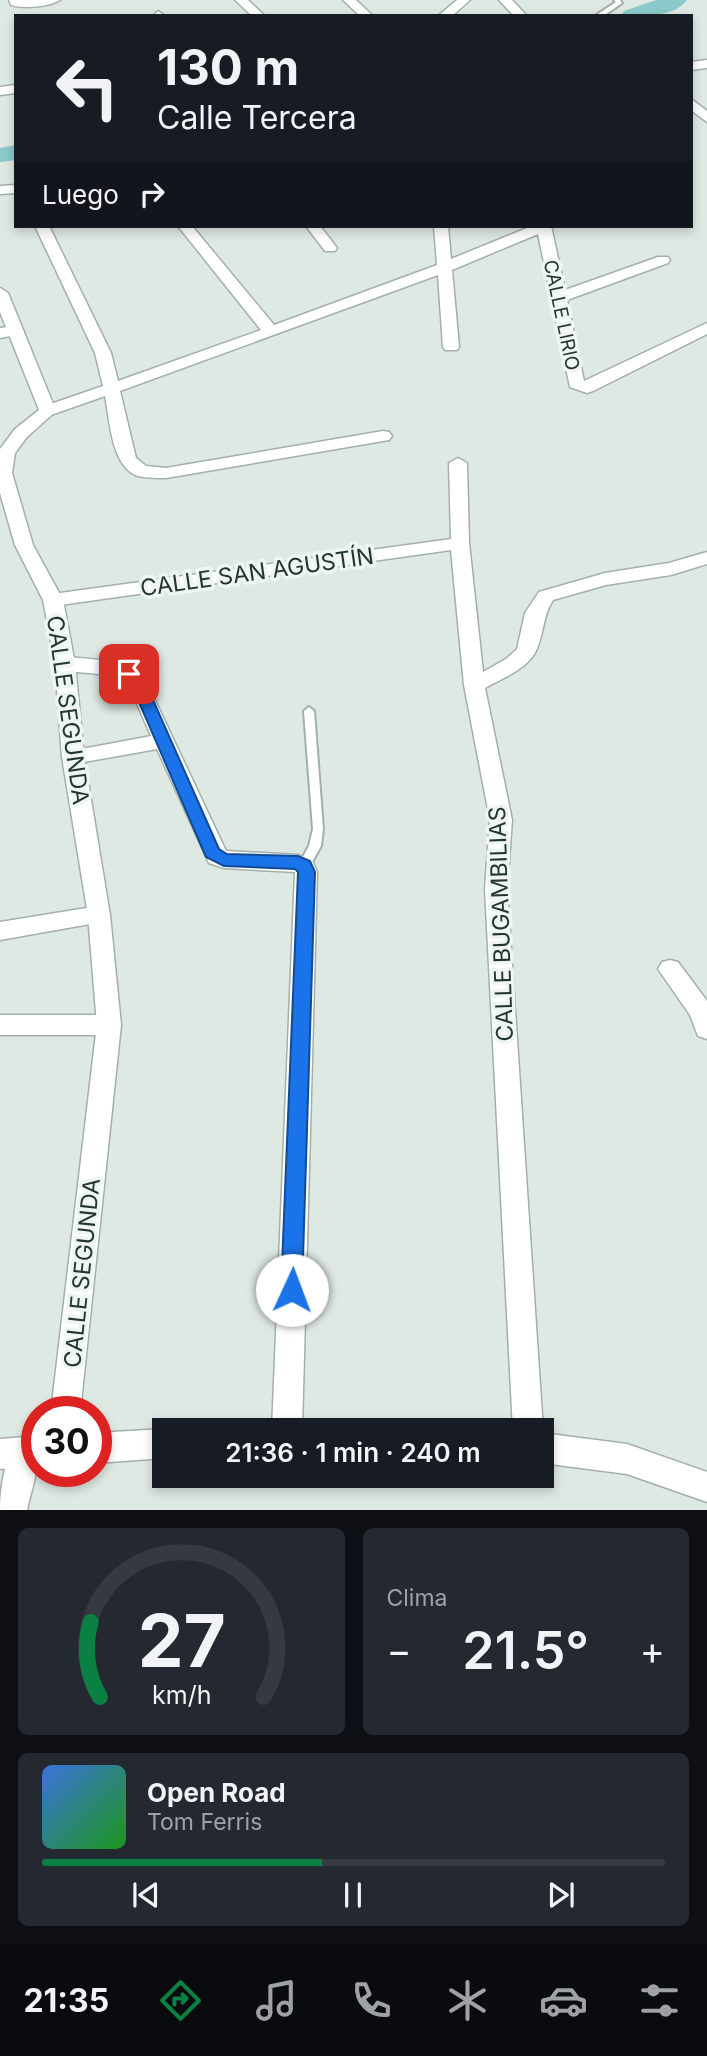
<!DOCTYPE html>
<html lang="es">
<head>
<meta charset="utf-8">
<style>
	:root { --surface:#171b24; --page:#242831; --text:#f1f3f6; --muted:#9ea1a6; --line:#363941; --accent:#0b8043 }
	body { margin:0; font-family:Inter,sans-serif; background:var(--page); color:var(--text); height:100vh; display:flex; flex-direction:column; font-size:26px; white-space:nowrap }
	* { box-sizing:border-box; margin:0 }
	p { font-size:23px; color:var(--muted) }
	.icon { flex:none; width:38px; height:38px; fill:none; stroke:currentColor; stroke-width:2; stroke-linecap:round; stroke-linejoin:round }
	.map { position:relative; height:1510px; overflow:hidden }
	.panel { display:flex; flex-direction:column; gap:18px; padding:18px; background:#0d0f14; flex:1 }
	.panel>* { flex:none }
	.banner { position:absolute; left:14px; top:14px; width:679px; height:214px; border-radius:0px; box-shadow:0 4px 10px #0003; background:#171b24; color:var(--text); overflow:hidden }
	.speed { position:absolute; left:21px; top:1396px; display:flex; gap:14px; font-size:35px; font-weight:700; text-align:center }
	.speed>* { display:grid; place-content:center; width:91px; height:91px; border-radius:50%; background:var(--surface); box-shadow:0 4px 10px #0003; line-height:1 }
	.speed .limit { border:10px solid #d22; background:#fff; color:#111 }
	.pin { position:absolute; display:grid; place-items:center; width:60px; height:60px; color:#fff; margin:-30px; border-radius:14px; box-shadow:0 4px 10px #0006 }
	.me { position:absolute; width:77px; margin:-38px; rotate:2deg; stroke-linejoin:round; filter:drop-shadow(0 0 5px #0008) }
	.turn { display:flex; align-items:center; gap:24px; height:147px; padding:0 28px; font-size:32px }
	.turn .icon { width:91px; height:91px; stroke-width:2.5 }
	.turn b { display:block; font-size:49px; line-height:60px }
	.then { display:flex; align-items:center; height:66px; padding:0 28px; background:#0003; gap:14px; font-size:26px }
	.big { font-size:52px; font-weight:600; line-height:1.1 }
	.panel .card { flex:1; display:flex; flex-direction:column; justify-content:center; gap:10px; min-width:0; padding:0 24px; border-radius:10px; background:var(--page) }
	.panel .dial { align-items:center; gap:0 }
	.dial svg { height:182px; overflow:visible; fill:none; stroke:var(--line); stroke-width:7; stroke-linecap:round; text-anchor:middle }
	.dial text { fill:var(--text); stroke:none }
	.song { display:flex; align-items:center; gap:21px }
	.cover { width:84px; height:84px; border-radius:10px; background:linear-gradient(135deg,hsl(220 70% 55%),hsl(120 70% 35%)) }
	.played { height:7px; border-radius:4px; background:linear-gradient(90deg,var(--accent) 45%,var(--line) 45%) }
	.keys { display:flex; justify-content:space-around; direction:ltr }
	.heat { display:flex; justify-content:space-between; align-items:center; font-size:38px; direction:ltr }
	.panel .tiles { flex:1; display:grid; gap:18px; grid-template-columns:1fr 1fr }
	.card:last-child { grid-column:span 2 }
	.trip { position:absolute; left:152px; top:1418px; width:402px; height:70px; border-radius:0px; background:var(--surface); box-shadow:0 4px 10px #0003; font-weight:600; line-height:70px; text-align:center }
	.tabs { display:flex; height:112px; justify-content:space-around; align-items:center; background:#090b0e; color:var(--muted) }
	.tabs .icon { width:49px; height:49px }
	.tabs .active { color:var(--accent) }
	.tabs b { font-size:32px; color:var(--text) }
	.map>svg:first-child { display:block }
</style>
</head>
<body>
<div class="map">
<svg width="707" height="1510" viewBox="0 0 707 1510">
	<rect width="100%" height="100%" fill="#dfe9e3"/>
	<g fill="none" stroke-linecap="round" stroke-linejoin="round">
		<g fill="#8bc9ca" fill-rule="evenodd">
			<path d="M 656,0 L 687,0 C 674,18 641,16 621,16 L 624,11 Z"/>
			<polygon points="16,145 16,160 0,162 0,148"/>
		</g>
		<g stroke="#a3b0a9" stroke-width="4">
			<g id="service">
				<polygon points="614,0 620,0 622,3 603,16 595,16 616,2"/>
				<polygon points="309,707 314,711 323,829 321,846 308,869 300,869 298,866 309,846 313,829 304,711"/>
			</g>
		</g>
		<g stroke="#a3b0a9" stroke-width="3">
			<g id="minor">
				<path d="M 9,0 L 60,0 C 49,7 24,9 11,5 Z"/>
				<polygon points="235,0 248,0 265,16 252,16"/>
				<polygon points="343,0 356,0 373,16 360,16"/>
				<polygon points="499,0 512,0 527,16 514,16"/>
				<polygon points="158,11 165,16 153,16"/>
				<polygon points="707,60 707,68 691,70 691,62"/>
				<polygon points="691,99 707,111 707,122 691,110"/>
				<polygon points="16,185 16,193 0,194 0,186"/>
				<path d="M 35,226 L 49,226 L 111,353 L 118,381 L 261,330 L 178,226 L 192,226 L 274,325 L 437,265 L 434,226 L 448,226 L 451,259 L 532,226 L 551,226 L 565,290 L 658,257 L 668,257 L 670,260 L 668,263 L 567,300 L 584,381 L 707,323 L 707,334 L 593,391 L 587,393 L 570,387 L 538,234 L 452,270 L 459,347 L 457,350 L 445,350 L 443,347 L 438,275 L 120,391 L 136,458 L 146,466 L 166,468 L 383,431 L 389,432 L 392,436 L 389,440 L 166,478 C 157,478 147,478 138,476 C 111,467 110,420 105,396 L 48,416 L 40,411 L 42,407 L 103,386 L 95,353 Z"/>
				<polygon points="306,226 320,226 337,248 335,251 325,251"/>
				<polygon points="16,326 24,331 22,334 0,338 0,328"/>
				<path d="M 458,458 L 467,463 L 469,543 L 483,672 L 506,659 L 517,649 L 525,613 L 539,592 L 605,573 L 669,563 L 707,552 L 707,564 L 671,575 L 606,585 L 553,600 C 542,617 544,636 535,653 C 525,670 501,679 485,688 L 512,820 L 507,889 L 543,1430 L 513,1430 L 485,889 L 490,820 L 464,685 L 451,550 L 53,606 L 46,604 L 43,600 L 46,596 L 53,594 L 451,539 L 449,463 Z"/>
				<path d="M 65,657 C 94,659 122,659 145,679 L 226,851 L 298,855 L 312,860 L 317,872 L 302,1430 L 272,1430 L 295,872 L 224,868 L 209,863 L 157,749 L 73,764 L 66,762 L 62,757 L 66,752 L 151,736 L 130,688 C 108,668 84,676 58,669 L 55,664 L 58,659 Z"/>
				<polygon points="99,906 107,909 110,915 107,921 0,940 0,922"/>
				<polygon points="670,960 678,962 707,1001 707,1039 698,1036 690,1015 658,969 662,962"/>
				<polygon points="0,1015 109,1015 118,1018 121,1025 118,1032 109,1035 0,1035"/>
				<polygon points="164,1429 164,1458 96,1463 96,1433"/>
				<polygon points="542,1433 627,1444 707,1472 707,1502 627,1474 542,1463"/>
				<path d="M 24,1437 L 34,1442 C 43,1461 31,1490 27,1510 L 0,1510 C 0,1487 5,1463 14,1442 Z"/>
			</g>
		</g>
		<g stroke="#a3b0a9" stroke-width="3">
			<g id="tertiary">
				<polygon points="457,0 470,0 452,16 438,16"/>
				<polygon points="16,85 16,93 0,95 0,87"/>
				<polygon points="0,288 8,293 56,411 27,437 15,453 12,473 33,545 63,600 75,664 84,757 110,915 121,1025 80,1412 51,1412 97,1025 88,915 62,757 55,664 43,600 15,545 0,493 0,449 15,429 39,410 0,312"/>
				<polygon points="37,1436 37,1466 0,1469 0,1439"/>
			</g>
		</g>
		<use href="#service" fill="#fff" fill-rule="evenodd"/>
		<use href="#minor" fill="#fff" fill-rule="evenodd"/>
		<use href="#tertiary" fill="#fff" fill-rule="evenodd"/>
	</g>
	<polygon fill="#1a73e8" stroke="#114b97" stroke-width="2" points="129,669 135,670 146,684 219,849 227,854 298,856 310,861 315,872 302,1290 299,1297 292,1300 284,1297 281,1290 298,872 295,869 224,866 206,857 132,686 122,674"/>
	<g text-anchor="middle" stroke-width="7" stroke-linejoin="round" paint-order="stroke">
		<g font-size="19" fill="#22372e" stroke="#eff6f1">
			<text transform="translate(562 315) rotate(78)" y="7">CALLE LIRIO</text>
		</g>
		<g font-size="23" fill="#22372e" stroke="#eff6f1">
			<text transform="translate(257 572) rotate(-8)" y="8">CALLE SAN AGUSTÍN</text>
			<text transform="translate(68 710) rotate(82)" y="8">CALLE SEGUNDA</text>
			<text transform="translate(501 924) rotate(-92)" y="8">CALLE BUGAMBILIAS</text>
			<text transform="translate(82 1273) rotate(-84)" y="8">CALLE SEGUNDA</text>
		</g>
	</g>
</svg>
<div class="speed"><div class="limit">30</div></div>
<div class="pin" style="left:129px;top:674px;background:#d93025"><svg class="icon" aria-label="arrive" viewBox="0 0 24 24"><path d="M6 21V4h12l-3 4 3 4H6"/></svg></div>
<svg class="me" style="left:292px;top:1290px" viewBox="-20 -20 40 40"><circle r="19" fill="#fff"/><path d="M0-13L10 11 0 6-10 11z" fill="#1a73e8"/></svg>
<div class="trip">21:36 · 1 min · 240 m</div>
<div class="banner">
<div class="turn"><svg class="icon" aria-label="left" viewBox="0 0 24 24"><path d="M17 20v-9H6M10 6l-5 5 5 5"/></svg><div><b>130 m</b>Calle Tercera</div></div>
<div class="then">Luego<svg class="icon" aria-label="right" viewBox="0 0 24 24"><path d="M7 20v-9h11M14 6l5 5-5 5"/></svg></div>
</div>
</div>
<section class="panel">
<div class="tiles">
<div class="card dial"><svg viewBox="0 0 100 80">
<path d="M14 69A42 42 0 1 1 86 69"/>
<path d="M14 69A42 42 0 0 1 10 36" stroke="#0b8043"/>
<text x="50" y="56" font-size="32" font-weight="700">27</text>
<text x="50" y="72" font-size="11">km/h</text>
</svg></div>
<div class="card"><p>Clima</p>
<div class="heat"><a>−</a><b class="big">21.5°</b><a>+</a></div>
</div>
<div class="card">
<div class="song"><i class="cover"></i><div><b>Open Road</b><p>Tom Ferris</p></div></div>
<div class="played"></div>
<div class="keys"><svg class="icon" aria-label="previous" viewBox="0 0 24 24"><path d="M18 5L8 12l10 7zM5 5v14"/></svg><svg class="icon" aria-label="pause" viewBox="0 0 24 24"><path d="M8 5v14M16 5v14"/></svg><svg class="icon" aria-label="next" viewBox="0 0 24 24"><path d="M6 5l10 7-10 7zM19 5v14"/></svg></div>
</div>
</div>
</section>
<nav class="tabs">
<b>21:35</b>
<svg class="icon active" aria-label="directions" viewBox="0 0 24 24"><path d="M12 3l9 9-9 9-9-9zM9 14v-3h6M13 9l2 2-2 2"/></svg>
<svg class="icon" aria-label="music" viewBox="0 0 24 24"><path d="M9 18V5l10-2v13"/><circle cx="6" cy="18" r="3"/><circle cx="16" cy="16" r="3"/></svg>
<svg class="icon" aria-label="phone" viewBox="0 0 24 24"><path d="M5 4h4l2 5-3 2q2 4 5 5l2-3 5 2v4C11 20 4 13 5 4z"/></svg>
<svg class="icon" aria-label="climate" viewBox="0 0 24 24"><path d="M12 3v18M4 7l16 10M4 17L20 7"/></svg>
<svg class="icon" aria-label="car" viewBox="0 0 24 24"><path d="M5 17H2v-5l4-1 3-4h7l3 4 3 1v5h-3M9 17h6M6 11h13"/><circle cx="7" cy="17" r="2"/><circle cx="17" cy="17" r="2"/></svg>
<svg class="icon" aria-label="filters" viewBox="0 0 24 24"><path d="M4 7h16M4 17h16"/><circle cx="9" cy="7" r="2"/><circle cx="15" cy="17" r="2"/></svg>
</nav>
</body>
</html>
